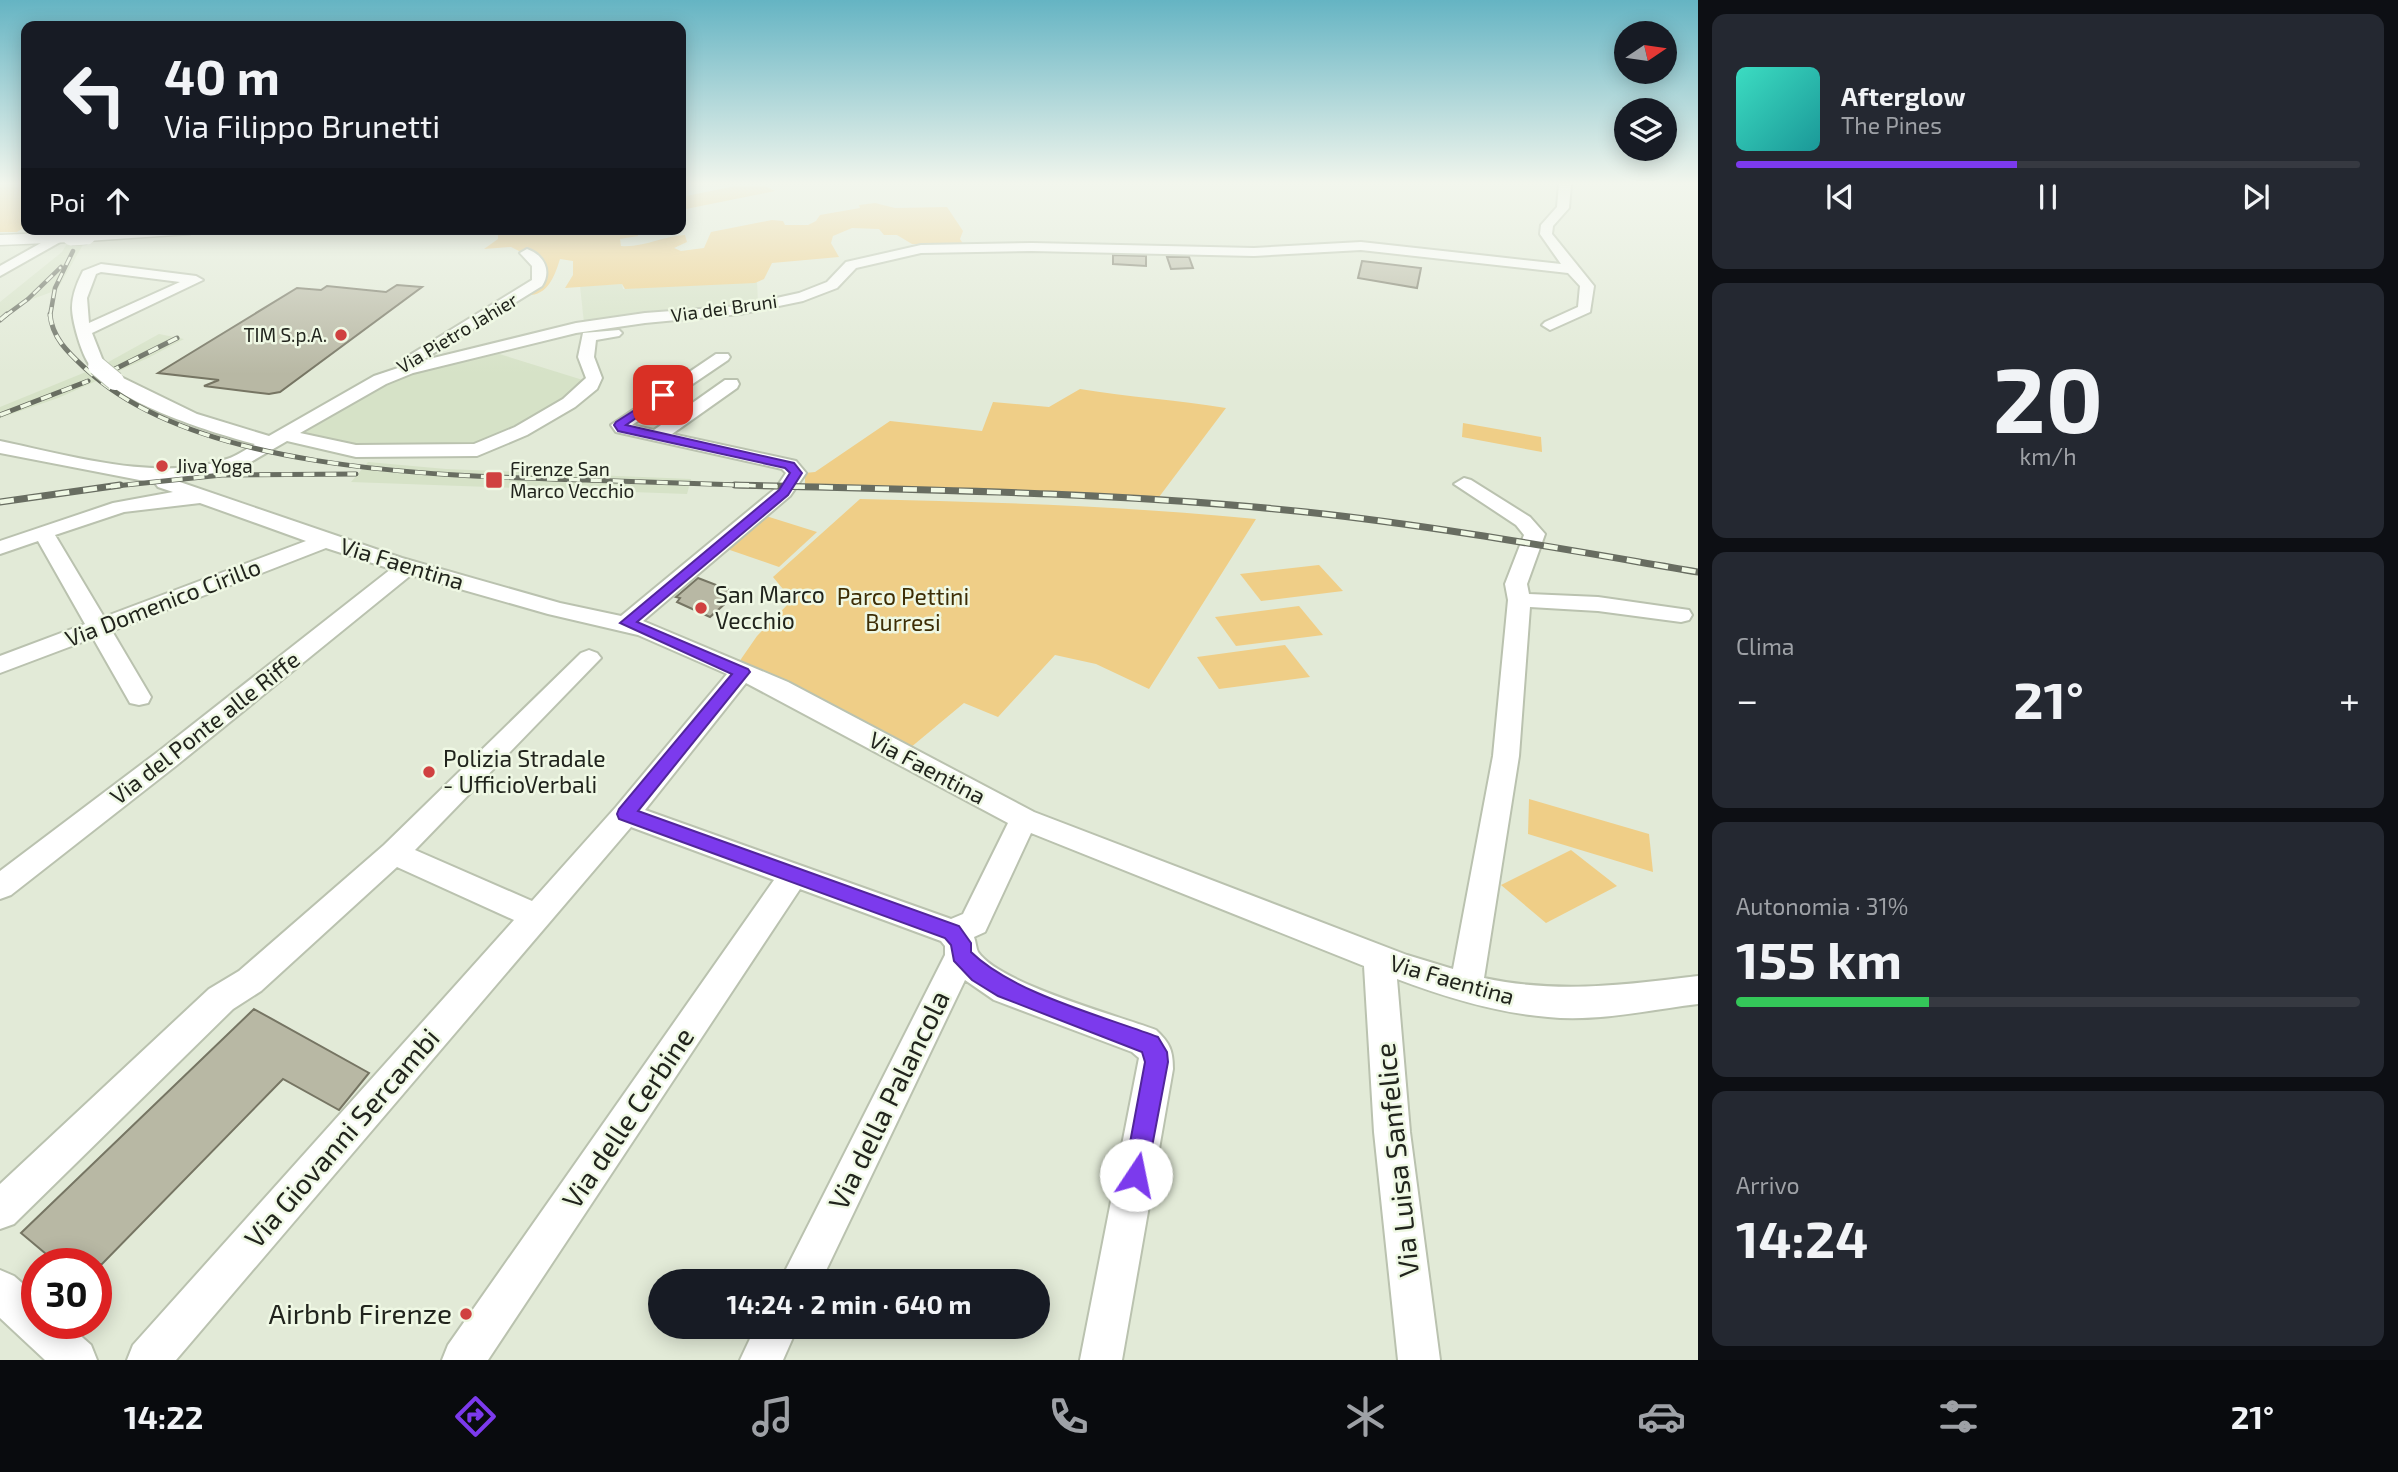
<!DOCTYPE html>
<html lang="it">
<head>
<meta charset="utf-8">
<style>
	:root { --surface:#171b24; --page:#242831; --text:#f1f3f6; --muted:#9ea1a6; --line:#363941; --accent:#7c3aed }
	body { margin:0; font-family:"Exo 2",sans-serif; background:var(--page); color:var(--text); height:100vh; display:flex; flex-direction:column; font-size:26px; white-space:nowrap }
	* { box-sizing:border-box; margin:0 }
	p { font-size:23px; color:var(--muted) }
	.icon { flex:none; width:38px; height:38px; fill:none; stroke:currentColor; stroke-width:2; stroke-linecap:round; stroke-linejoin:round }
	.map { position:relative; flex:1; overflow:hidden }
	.drawer { display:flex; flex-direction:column; gap:14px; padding:14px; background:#0d0f14; width:700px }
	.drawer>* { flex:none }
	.banner { position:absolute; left:21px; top:21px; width:665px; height:214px; border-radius:14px; box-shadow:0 4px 18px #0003; background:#171b24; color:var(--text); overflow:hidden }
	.needle { width:46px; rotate:77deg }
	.controls { position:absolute; left:1614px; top:21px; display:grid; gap:14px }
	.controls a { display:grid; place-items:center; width:63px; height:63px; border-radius:50%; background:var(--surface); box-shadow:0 4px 18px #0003; font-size:35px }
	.speed { position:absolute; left:21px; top:1248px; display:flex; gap:14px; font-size:35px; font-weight:700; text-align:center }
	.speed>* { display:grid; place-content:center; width:91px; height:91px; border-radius:50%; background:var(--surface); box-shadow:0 4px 18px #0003; line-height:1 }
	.speed .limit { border:10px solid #d22; background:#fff; color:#111 }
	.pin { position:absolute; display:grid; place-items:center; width:60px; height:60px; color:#fff; margin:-30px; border-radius:14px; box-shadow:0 4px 10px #0006 }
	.me { position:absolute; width:77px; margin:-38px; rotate:11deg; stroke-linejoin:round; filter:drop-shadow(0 0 5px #0008) }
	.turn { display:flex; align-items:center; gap:24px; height:147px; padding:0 28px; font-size:32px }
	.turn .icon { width:91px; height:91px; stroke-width:2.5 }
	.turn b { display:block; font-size:49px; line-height:60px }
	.then { display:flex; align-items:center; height:66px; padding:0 28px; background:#0003; gap:14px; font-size:26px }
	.big { font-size:52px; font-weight:700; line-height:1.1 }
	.drawer .widget { flex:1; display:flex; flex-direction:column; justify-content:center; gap:10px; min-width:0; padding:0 24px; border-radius:14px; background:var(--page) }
	.drawer .dial { align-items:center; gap:0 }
	.dial b { font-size:91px; line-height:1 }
	.song { display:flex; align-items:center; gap:21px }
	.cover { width:84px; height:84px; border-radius:10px; background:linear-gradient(135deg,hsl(170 70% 55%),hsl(180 70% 35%)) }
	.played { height:7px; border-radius:4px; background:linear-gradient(90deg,var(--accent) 45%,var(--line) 45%) }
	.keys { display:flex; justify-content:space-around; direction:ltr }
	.heat { display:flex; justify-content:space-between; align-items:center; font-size:38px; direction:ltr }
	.charge { height:10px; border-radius:5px; background:linear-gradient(90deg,#34c759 31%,var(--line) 0) }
	.trip { position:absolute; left:648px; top:1269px; width:402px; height:70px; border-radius:35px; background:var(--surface); box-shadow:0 4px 18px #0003; font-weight:700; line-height:70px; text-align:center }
	.dock { display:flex; height:112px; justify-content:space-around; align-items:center; background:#090b0e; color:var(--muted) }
	.dock .icon { width:49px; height:49px }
	.dock .selected { color:var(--accent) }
	.dock b { font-size:32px; color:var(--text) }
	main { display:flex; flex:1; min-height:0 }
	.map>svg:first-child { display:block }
</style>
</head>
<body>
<main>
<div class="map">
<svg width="1698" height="1360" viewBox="0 0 1698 1360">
	<rect width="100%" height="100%" fill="#e2ead7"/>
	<g fill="#d6e2c7">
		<polygon points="76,229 89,234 57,290 30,300 0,321 0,302 62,252"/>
		<polygon points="757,280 758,304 584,323 580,286 622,284 623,289"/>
		<polygon points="159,334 184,339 148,358 58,398 0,418 0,407 103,365"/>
		<polygon points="490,351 586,381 585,384 500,438 483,445 368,447 335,442 294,431 405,373"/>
		<polygon points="368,462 446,469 691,479 687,494 351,482"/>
	</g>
	<g fill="#efce87">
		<polygon points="0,184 26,184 26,226 17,232 0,232"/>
		<polygon points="736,186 765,186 775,191 681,210 681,197"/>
		<path d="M 875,203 L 895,208 L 947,207 L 963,231 L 960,239 L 964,245 L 912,244 L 897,235 L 884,235 L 879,229 L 852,228 L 833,236 L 831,243 L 839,257 L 772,263 L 764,279 L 755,283 L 625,289 L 622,284 L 565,288 L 573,275 L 573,261 L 560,259 C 554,278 547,298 523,295 L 538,286 L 543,263 L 511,247 L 484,249 L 498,239 L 498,235 L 490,233 L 491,229 L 588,229 L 601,232 L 638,229 L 638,236 L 620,239 L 621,246 C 643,248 662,236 685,235 L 687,242 L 674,248 L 681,251 L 704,248 L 711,232 L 772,220 L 783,221 L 785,225 L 808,225 L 816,221 L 820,215 L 860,208 L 859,205 Z"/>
		<path d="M 1080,389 C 1128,397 1177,400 1226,408 L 1159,497 L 805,484 L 805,473 L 815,472 L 890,421 L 982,431 L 993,402 L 1049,407 Z"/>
		<polygon points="1463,423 1541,437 1542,452 1462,437"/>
		<path d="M 860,499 C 992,502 1124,506 1256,519 L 1149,689 L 1096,664 L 1055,655 L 998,717 L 964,703 L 910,748 L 739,662 L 757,636 L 792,600 L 773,577 Z"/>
		<polygon points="766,516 817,532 779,567 727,549"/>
		<polygon points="1319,565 1343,591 1261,601 1240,574"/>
		<polygon points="1299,606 1323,635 1236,646 1215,617"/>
		<polygon points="1285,645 1310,677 1219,689 1197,657"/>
		<polygon points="1529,799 1649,834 1653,872 1528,834"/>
		<polygon points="1571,850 1617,886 1546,923 1501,885"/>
	</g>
	<g fill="#b8b8a4" stroke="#767563" stroke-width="2">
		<polygon points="1113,255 1146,256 1146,266 1113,264"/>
		<polygon points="1167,257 1189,257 1193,268 1171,269"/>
		<polygon points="1362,261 1421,268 1417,288 1358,278"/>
		<polygon points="397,285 422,287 280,392 269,394 204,386 219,380 158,373 297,288 321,290 327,286 386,292"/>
		<polygon points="698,578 737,593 710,617 677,602 680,598 676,597"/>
		<polygon points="254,1009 369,1073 339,1110 283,1079 102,1264 58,1264 21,1233"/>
	</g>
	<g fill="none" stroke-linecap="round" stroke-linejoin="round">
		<g stroke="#bac2af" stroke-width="4">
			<g id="minor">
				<path d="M 1559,184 L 1571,184 L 1569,208 L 1553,226 L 1552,234 L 1594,286 L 1590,312 L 1550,330 L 1542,325 L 1545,322 L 1578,307 L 1580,286 L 1568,273 L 1361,250 L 1254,256 L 1032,251 L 921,253 L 856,268 L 837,288 L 803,301 L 740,314 L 645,323 L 576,333 L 413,373 L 386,384 L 300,433 L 356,445 L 474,444 L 515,427 L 563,399 L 586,378 L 578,357 L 583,333 L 619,330 L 622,333 L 619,336 L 596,340 L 594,357 L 602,378 L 597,389 L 575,407 L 527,435 L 477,456 L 356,457 L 287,441 L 242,467 L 207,476 L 171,479 L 402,558 L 560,603 L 621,616 L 776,488 L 786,473 L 782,469 L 616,432 L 611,425 L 716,354 L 728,354 L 730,357 L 728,360 L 632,425 L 654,430 L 725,380 L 737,380 L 739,384 L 737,388 L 672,434 L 796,461 L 806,473 L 790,496 L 643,621 L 788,682 L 1034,812 L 1407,955 L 1453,969 L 1493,756 L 1508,600 L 1505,584 L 1524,535 L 1516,525 L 1454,484 L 1464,478 L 1471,480 L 1530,517 L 1545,534 L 1527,584 L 1529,594 L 1598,597 L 1689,610 L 1692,615 L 1689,620 L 1681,622 L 1598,611 L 1530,607 L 1519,756 L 1484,978 C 1559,994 1623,985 1698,976 L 1698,1004 C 1649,1010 1597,1022 1548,1017 C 1496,1013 1445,997 1397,979 L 1410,1132 L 1440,1360 L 1398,1360 L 1374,1132 L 1364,966 L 1031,833 L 985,932 L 974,937 C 976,942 976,948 978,952 C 1000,984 1116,1015 1156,1030 C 1170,1043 1173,1051 1173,1069 L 1122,1360 L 1080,1360 L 1139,1058 L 1132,1052 L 994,1000 L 965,980 L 821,1281 L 780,1281 L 945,955 L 945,946 L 941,941 L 800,889 L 488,1360 L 442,1360 L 448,1345 L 774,880 L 631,827 L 176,1360 L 127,1360 L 133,1345 L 514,920 L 397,867 L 261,991 L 233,1009 L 14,1224 L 0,1229 L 0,1184 L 209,989 L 239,971 L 384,845 L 581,653 L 589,650 L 597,653 L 601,658 L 415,850 L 532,901 L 616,807 L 727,674 L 638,635 L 548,614 L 411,575 L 177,765 L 11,895 L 0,899 L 0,871 L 159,751 L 391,569 L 326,548 L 112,631 L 151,697 L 148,703 L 139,705 L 130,703 L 93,638 L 0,673 L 0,656 L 85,624 L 38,541 L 0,554 L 0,541 L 113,503 L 173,492 L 158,487 L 155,483 L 0,453 L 0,441 C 68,455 160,483 227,459 C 237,456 246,449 255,444 C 222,436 128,406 107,381 L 115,376 L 121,377 L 197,414 L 269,436 L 374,376 L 407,365 L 403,361 L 405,358 L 532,280 L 532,266 L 520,253 L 527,249 C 544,255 552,271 542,286 L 421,361 L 576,323 L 645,313 L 740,306 L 799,293 L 827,282 L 846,262 L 921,245 L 1032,243 L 1254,248 L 1361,242 L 1561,264 L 1540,234 L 1541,225 L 1557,207 ZM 200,503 L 306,541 L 104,617 L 55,535 L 124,512 ZM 746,683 L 1008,823 L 963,914 L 951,919 L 645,810 Z"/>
				<polygon points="57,234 62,235 62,241 0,276 0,266"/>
				<path d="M 101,264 L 196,276 L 203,280 L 92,333 L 105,366 L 97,371 C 84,368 72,321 72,308 C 72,295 77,283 83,271 ZM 101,272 L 180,282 L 89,323 L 87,298 L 96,274 Z"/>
				<polygon points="0,1270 14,1276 37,1296 37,1323 66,1323 91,1345 97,1360 45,1360 0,1318"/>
				<polygon points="756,1326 798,1326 783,1360 740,1360"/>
			</g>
		</g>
		<g stroke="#bac2af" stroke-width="3">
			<polygon id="major" points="113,229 198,229 190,234 87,241 79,237 71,242 0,245 0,235 71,232 79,236 87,231"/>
		</g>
		<use href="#minor" fill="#fff" fill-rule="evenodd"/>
		<use href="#major" fill="#fff" fill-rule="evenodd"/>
		<g stroke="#686d61" stroke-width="4.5">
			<g id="rail-far2">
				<polyline points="78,234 81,229"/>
				<polyline points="5,316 28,299 61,267"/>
				<polyline points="50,316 55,288 73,251"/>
			</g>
		</g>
		<g stroke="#686d61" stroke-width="5">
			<g id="rail-far1">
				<path d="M 50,314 C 52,339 70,354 87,370 C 198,472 442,476 586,480 C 657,482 728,485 798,487"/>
				<polyline points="0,320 7,314"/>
				<polyline points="109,372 177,338"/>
				<polyline points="0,415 88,381"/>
				<polyline points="106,487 222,475 356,474"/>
			</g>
		</g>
		<g stroke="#686d61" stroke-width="7">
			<g id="rail">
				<path d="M 735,485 C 925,490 1116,492 1306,512 C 1437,526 1568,550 1698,572"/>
				<polyline points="0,502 120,485"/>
			</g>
		</g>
		<use href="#rail-far2" stroke="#eff8e4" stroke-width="2.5" stroke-dasharray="9" stroke-linecap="butt"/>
		<use href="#rail-far1" stroke="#eff8e4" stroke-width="3.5" stroke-dasharray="11" stroke-linecap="butt"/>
		<use href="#rail" stroke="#eff8e4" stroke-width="4.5" stroke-dasharray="14" stroke-linecap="butt"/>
		<g stroke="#bac2af" stroke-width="20" stroke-linecap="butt">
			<polyline id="minor-bridge" points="97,366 115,381"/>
		</g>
		<g stroke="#bac2af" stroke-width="18" stroke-linecap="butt">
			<polyline id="major-bridge" points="71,237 87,236"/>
		</g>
		<use href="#minor-bridge" stroke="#fff" stroke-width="18"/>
		<use href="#major-bridge" stroke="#fff" stroke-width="17"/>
	</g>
	<linearGradient id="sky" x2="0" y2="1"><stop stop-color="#65b4c3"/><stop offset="0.49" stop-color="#f2f6ed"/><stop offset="1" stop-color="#f2f6ed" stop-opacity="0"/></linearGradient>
	<rect width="1698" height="374" fill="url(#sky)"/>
	<path fill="#7c3aed" stroke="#51269a" stroke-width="2" d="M 663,392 L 667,393 L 667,397 L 626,425 L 794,463 L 802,473 L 788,495 L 637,622 L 748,669 L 750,672 L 638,811 L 959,926 L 971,943 L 971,952 C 1013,993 1102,1016 1158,1037 L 1167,1052 L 1168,1062 L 1145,1184 L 1136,1187 L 1127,1184 L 1124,1175 L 1145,1062 L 1142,1052 L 998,996 L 972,980 L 954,961 L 951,945 L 945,938 L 619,819 L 617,814 L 619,809 L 732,674 L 620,623 L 779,490 L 790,473 L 785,468 L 618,431 L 614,425 L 616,422 Z"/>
	<g fill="#d04140" stroke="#eff8e4" stroke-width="2.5">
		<circle cx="341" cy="335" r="7"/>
		<circle cx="162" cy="466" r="7"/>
		<rect x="485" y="471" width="18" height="18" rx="3.5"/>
		<circle cx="701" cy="608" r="7"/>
		<circle cx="429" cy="772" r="7"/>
		<circle cx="466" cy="1314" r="7"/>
	</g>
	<g text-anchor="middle" stroke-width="5" stroke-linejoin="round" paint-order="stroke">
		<g font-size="19" fill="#21241d" stroke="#eff8e4">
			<text transform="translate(724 308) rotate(-8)" y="7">Via dei Bruni</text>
			<text transform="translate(457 333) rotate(-31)" y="7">Via Pietro Jahier</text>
		</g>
		<g font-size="19" fill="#21241d" stroke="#eff8e4" text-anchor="start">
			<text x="327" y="342" text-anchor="end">TIM S.p.A.</text>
			<text x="176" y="473">Jiva Yoga</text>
			<text x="510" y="476">Firenze San<tspan x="510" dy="22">Marco Vecchio</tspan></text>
		</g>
		<g font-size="23" fill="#21241d" stroke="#eff8e4">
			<text transform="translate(402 564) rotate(17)" y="8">Via Faentina</text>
			<text transform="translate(163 603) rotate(-21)" y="8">Via Domenico Cirillo</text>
			<text transform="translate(205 728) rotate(-38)" y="8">Via del Ponte alle Riffe</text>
			<text transform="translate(927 768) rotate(28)" y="8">Via Faentina</text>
			<text transform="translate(1452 980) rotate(16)" y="8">Via Faentina</text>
		</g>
		<g font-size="23" fill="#21241d" stroke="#eff8e4" text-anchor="start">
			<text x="715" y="603">San Marco<tspan x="715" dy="26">Vecchio</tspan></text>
			<text x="443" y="767">Polizia Stradale<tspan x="443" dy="26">- UfficioVerbali</tspan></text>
		</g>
		<g font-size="23" fill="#3d2d05" stroke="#eff8e4">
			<text x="903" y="605">Parco Pettini<tspan x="903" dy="26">Burresi</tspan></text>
		</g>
		<g font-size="28" fill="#21241d" stroke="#eff8e4">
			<text transform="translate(889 1100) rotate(-64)" y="10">Via della Palancola</text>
			<text transform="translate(628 1118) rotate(-56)" y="10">Via delle Cerbine</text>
			<text transform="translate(342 1138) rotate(-49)" y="10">Via Giovanni Sercambi</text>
			<text transform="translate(1397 1160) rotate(-96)" y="10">Via Luisa Sanfelice</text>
		</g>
		<g font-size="28" fill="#21241d" stroke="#eff8e4" text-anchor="end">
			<text x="452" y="1324">Airbnb Firenze</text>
		</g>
	</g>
</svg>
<div class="controls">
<a><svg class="needle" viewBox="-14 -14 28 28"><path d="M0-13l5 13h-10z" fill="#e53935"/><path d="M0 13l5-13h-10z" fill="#9ea1a6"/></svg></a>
<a><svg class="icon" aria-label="layers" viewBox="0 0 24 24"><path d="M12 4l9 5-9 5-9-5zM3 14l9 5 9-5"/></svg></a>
</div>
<div class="speed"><div class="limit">30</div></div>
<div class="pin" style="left:663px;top:395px;background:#d93025"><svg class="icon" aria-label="arrive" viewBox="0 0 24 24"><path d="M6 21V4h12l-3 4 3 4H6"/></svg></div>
<svg class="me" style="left:1136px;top:1175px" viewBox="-20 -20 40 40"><circle r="19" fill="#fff"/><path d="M0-13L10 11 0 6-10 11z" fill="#7c3aed"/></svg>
<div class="trip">14:24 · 2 min · 640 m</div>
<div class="banner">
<div class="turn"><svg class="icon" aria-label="left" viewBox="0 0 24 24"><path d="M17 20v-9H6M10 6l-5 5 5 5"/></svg><div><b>40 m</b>Via Filippo Brunetti</div></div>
<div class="then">Poi<svg class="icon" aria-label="ahead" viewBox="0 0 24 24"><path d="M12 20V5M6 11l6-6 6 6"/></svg></div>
</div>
</div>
<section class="drawer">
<div class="widget">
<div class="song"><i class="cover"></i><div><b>Afterglow</b><p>The Pines</p></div></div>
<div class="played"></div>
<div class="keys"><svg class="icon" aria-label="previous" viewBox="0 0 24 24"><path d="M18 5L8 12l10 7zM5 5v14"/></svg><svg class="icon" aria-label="pause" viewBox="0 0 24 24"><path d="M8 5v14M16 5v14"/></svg><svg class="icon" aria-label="next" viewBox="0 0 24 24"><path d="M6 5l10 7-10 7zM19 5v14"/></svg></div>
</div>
<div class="widget dial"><b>20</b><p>km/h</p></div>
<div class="widget"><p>Clima</p>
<div class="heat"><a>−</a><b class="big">21°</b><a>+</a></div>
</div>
<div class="widget"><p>Autonomia · 31%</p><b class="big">155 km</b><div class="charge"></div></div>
<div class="widget"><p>Arrivo</p><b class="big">14:24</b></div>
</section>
</main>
<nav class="dock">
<b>14:22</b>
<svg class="icon selected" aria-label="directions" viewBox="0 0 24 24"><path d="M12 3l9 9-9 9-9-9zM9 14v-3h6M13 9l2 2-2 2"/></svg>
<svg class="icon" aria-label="music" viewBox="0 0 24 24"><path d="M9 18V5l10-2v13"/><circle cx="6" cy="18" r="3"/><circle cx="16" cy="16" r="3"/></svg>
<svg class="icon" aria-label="phone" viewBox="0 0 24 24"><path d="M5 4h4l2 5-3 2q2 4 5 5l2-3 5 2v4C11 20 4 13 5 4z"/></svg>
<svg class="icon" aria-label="climate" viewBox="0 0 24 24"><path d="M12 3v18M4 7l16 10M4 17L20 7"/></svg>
<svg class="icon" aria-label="car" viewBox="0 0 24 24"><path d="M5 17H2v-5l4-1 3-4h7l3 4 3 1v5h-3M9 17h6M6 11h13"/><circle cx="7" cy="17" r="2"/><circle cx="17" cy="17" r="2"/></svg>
<svg class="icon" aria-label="filters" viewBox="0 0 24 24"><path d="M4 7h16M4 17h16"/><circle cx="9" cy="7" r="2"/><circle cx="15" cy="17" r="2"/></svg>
<b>21°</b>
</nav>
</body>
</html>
